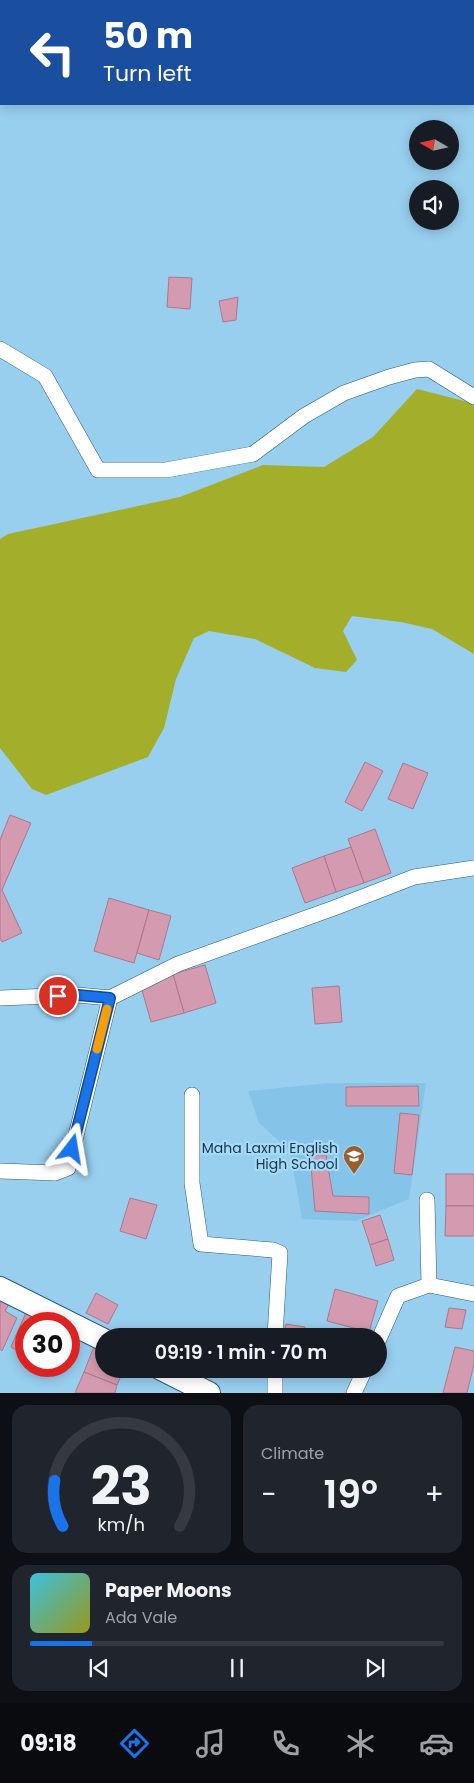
<!DOCTYPE html>
<html lang="en">
<head>
<meta charset="utf-8">
<style>
	:root { --surface:#171b24; --page:#20242c; --text:#f1f3f6; --muted:#9ea1a6; --line:#363941; --accent:#1a73e8 }
	body { margin:0; font-family:Poppins,sans-serif; background:var(--page); color:var(--text); height:100vh; display:flex; flex-direction:column; font-size:19px; white-space:nowrap }
	* { box-sizing:border-box; margin:0 }
	p { font-size:16px; color:var(--muted) }
	.icon { flex:none; width:28px; height:28px; fill:none; stroke:currentColor; stroke-width:2; stroke-linecap:round; stroke-linejoin:round }
	.map { position:relative; height:1393px; overflow:hidden }
	.details { display:flex; flex-direction:column; gap:12px; padding:12px; background:#0d0f14; flex:1 }
	.details>* { flex:none }
	.hud { position:absolute; left:0px; top:0px; width:475px; height:105px; box-shadow:0 2px 12px #0003; background:#1a4fa0; color:#fff; overflow:hidden }
	.needle { width:32px; rotate:279deg }
	.controls { position:absolute; left:409px; top:120px; display:grid; gap:10px }
	.controls a { display:grid; place-items:center; width:50px; height:50px; border-radius:50%; background:var(--surface); box-shadow:0 2px 12px #0003; font-size:25px }
	.speed { position:absolute; left:15px; top:1312px; display:flex; gap:10px; font-size:25px; font-weight:700; text-align:center }
	.speed>* { display:grid; place-content:center; width:65px; height:65px; border-radius:50%; background:var(--surface); box-shadow:0 2px 12px #0003; line-height:1 }
	.speed .limit { border:8px solid #d22; background:#fff; color:#111 }
	.pin { position:absolute; display:grid; place-items:center; width:42px; height:42px; color:#fff; margin:-21px; border:2px solid #fff; border-radius:50%; box-shadow:0 1px 5px #0007 }
	.me { position:absolute; width:55px; margin:-28px; rotate:14deg; stroke-linejoin:round; filter:drop-shadow(0 0 4px #0008) }
	.turn { display:flex; align-items:center; gap:18px; height:105px; padding:0 20px; font-size:22px }
	.turn .icon { width:65px; height:65px; stroke-width:2.5 }
	.turn b { display:block; font-size:35px; line-height:42px }
	.big { font-size:38px; font-weight:600; line-height:1.1 }
	.details .tile { flex:1; display:flex; flex-direction:column; justify-content:center; gap:8px; min-width:0; padding:0 18px; border-radius:15px; background:var(--page) }
	.details .dial { align-items:center; gap:0 }
	.dial svg { height:130px; overflow:visible; fill:none; stroke:var(--line); stroke-width:7; stroke-linecap:round; text-anchor:middle }
	.dial text { fill:var(--text); stroke:none }
	.song { display:flex; align-items:center; gap:15px }
	.cover { width:60px; height:60px; border-radius:8px; background:linear-gradient(135deg,hsl(190 70% 55%),hsl(60 70% 35%)) }
	.played { height:5px; border-radius:2px; background:linear-gradient(90deg,var(--accent) 15%,var(--line) 15%) }
	.keys { display:flex; justify-content:space-around; direction:ltr }
	.heat { display:flex; justify-content:space-between; align-items:center; font-size:28px; direction:ltr }
	.details .tiles { flex:1; display:grid; gap:12px; grid-template-columns:1fr 1fr }
	.tile:last-child { grid-column:span 2 }
	.trip { position:absolute; left:95px; top:1328px; width:292px; height:50px; border-radius:25px; background:var(--surface); box-shadow:0 2px 12px #0003; font-weight:600; line-height:50px; text-align:center }
	.tabs { display:flex; height:80px; justify-content:space-around; align-items:center; background:#090b0e; color:var(--muted) }
	.tabs .icon { width:35px; height:35px }
	.tabs .active { color:var(--accent) }
	.tabs b { font-size:22px; color:var(--text) }
	.map>svg:first-child { display:block }
</style>
</head>
<body>
<div class="map">
<svg width="474" height="1393" viewBox="0 0 474 1393">
	<rect width="100%" height="100%" fill="#98ceee"/>
	<polygon fill="#85c3e8" points="330,1083 426,1083 409,1199 356,1221 302,1219 290,1151 259,1123 248,1091"/>
	<polygon fill="#a3af2b" points="417,389 468,402 474,406 474,654 432,629 401,622 352,616 343,631 357,660 346,672 315,668 255,639 209,631 194,638 176,679 164,728 148,757 46,795 32,789 0,748 0,539 8,534 180,497 263,465 324,467 373,437"/>
	<g fill="#d49bb0" stroke="#ad778b">
		<polygon points="169,277 192,278 190,309 167,307"/>
		<polygon points="238,297 236,320 223,322 219,301"/>
		<polygon points="365,762 383,771 362,811 345,802"/>
		<polygon points="403,763 428,773 413,809 388,799"/>
		<polygon points="10,815 31,823 2,890 22,933 2,942 0,938 0,840"/>
		<polygon points="375,829 391,873 364,883 348,839"/>
		<polygon points="351,847 364,883 336,892 324,856"/>
		<polygon points="324,856 336,892 305,903 292,868"/>
		<polygon points="109,898 149,910 134,963 94,951"/>
		<polygon points="149,910 171,916 159,960 137,953"/>
		<polygon points="205,965 216,1003 184,1013 173,974"/>
		<polygon points="173,974 184,1013 151,1022 140,983"/>
		<polygon points="339,986 342,1022 315,1024 312,988"/>
		<polygon points="418,1086 419,1106 346,1106 346,1087"/>
		<polygon points="400,1113 419,1115 412,1175 394,1173"/>
		<polygon points="310,1155 326,1155 333,1196 369,1197 369,1214 315,1211"/>
		<rect x="446" y="1174" width="28" height="32"/>
		<polygon points="130,1198 157,1205 146,1239 120,1231"/>
		<polygon points="446,1206 474,1206 474,1236 445,1236"/>
		<polygon points="380,1215 388,1239 370,1245 362,1221"/>
		<polygon points="388,1239 394,1260 376,1266 370,1245"/>
		<polygon points="335,1289 378,1301 369,1332 327,1321"/>
		<polygon points="0,1293 11,1300 5,1311 17,1318 2,1351 0,1349"/>
		<polygon points="96,1293 118,1305 108,1324 86,1313"/>
		<polygon points="28,1308 49,1324 26,1324 26,1355 11,1347"/>
		<polygon points="449,1308 466,1310 462,1329 445,1327"/>
		<polygon points="286,1324 305,1327 304,1336 284,1336"/>
		<polygon points="203,1329 222,1336 200,1336"/>
		<polygon points="95,1344 104,1347 104,1369 124,1369 117,1385 84,1372"/>
		<polygon points="455,1347 474,1351 474,1364 467,1393 443,1393"/>
		<polygon points="84,1372 117,1385 115,1393 75,1393"/>
	</g>
	<g fill="none" stroke-linecap="round" stroke-linejoin="round">
		<g stroke="#2a5e7a" stroke-width="16">
			<g id="street">
				<polyline points="474,83 474,84"/>
				<polyline points="0,349 45,376 98,470 166,470 253,454 304,416 344,393 389,377 415,370 429,369 474,397"/>
				<polyline points="0,998 78,995 110,998"/>
				<polyline points="192,1095 192,1183 201,1244 273,1250 280,1253 275,1336"/>
				<polyline points="0,1171 55,1173 68,1168 110,998 178,964 334,908 414,877 474,868"/>
				<polyline points="429,1285 474,1294"/>
				<polyline points="379,1339 398,1296 429,1285 427,1200"/>
				<polyline points="275,1369 275,1393"/>
				<polyline points="354,1393 365,1369"/>
			</g>
		</g>
		<g stroke="#2a5e7a" stroke-width="24">
			<g id="secondary">
				<polyline points="0,1288 104,1340"/>
				<polyline points="161,1369 209,1393"/>
			</g>
		</g>
		<use href="#street" stroke="#fff" stroke-width="15"/>
		<use href="#secondary" stroke="#fff" stroke-width="22"/>
	</g>
	<g fill="none" stroke-linecap="round" stroke-linejoin="round">
		<g stroke="#114b97" stroke-width="12">
			<polyline id="route" points="58,996 78,995 110,998 72,1149"/>
		</g>
		<use href="#route" stroke="#1a73e8" stroke-width="9"/>
		<polyline stroke="#f59e0b" stroke-width="9" points="97,1049 107,1009"/>
	</g>
	<defs>
		<g id="school-pin" transform="scale(1.125)"><path d="M0 17L-7.5 6A9.5 9.5 0 1 1 7.5 6Z" fill="#9e5c2a" stroke="#a4dbfb"/><path d="M0-5L7-2L0 1L-7-2ZM-4 1L0 2.5L4 1V4Q0 6-4 4Z" fill="#fff"/></g>
	</defs>
	<g fill-rule="evenodd">
		<use href="#school-pin" x="354" y="1156"/>
	</g>
	<g text-anchor="middle" stroke-width="4.5" stroke-linejoin="round" paint-order="stroke">
		<g font-size="14" fill="#1e3441" stroke="#a4dbfb" text-anchor="end">
			<text x="338" y="1153">Maha Laxmi English<tspan x="338" dy="16">High School</tspan></text>
		</g>
	</g>
</svg>
<div class="controls">
<a><svg class="needle" viewBox="-14 -14 28 28"><path d="M0-13l5 13h-10z" fill="#e53935"/><path d="M0 13l5-13h-10z" fill="#9ea1a6"/></svg></a>
<a><svg class="icon" aria-label="sound" viewBox="0 0 24 24"><path d="M4 9h4l5-4v14l-5-4H4zM17 9q2 3 0 6"/></svg></a>
</div>
<div class="speed"><div class="limit">30</div></div>
<div class="pin" style="left:58px;top:996px;background:#d93025"><svg class="icon" aria-label="arrive" viewBox="0 0 24 24"><path d="M6 21V4h12l-3 4 3 4H6"/></svg></div>
<svg class="me" style="left:72px;top:1149px" viewBox="-20 -20 40 40"><path d="M0-17L14 15 0 8-14 15z" fill="#1a73e8" stroke="#fff" stroke-width="4"/></svg>
<div class="trip">09:19 · 1 min · 70 m</div>
<div class="hud">
<div class="turn"><svg class="icon" aria-label="left" viewBox="0 0 24 24"><path d="M17 20v-9H6M10 6l-5 5 5 5"/></svg><div><b>50 m</b>Turn left</div></div>
</div>
</div>
<section class="details">
<div class="tiles">
<div class="tile dial"><svg viewBox="0 0 100 80">
<path d="M14 69A42 42 0 1 1 86 69"/>
<path d="M14 69A42 42 0 0 1 9 41" stroke="#1a73e8"/>
<text x="50" y="56" font-size="32" font-weight="700">23</text>
<text x="50" y="72" font-size="11">km/h</text>
</svg></div>
<div class="tile"><p>Climate</p>
<div class="heat"><a>−</a><b class="big">19°</b><a>+</a></div>
</div>
<div class="tile">
<div class="song"><i class="cover"></i><div><b>Paper Moons</b><p>Ada Vale</p></div></div>
<div class="played"></div>
<div class="keys"><svg class="icon" aria-label="previous" viewBox="0 0 24 24"><path d="M18 5L8 12l10 7zM5 5v14"/></svg><svg class="icon" aria-label="pause" viewBox="0 0 24 24"><path d="M8 5v14M16 5v14"/></svg><svg class="icon" aria-label="next" viewBox="0 0 24 24"><path d="M6 5l10 7-10 7zM19 5v14"/></svg></div>
</div>
</div>
</section>
<nav class="tabs">
<b>09:18</b>
<svg class="icon active" aria-label="directions" viewBox="0 0 24 24"><path d="M12 3l9 9-9 9-9-9zM9 14v-3h6M13 9l2 2-2 2"/></svg>
<svg class="icon" aria-label="music" viewBox="0 0 24 24"><path d="M9 18V5l10-2v13"/><circle cx="6" cy="18" r="3"/><circle cx="16" cy="16" r="3"/></svg>
<svg class="icon" aria-label="phone" viewBox="0 0 24 24"><path d="M5 4h4l2 5-3 2q2 4 5 5l2-3 5 2v4C11 20 4 13 5 4z"/></svg>
<svg class="icon" aria-label="climate" viewBox="0 0 24 24"><path d="M12 3v18M4 7l16 10M4 17L20 7"/></svg>
<svg class="icon" aria-label="car" viewBox="0 0 24 24"><path d="M5 17H2v-5l4-1 3-4h7l3 4 3 1v5h-3M9 17h6M6 11h13"/><circle cx="7" cy="17" r="2"/><circle cx="17" cy="17" r="2"/></svg>
</nav>
</body>
</html>
